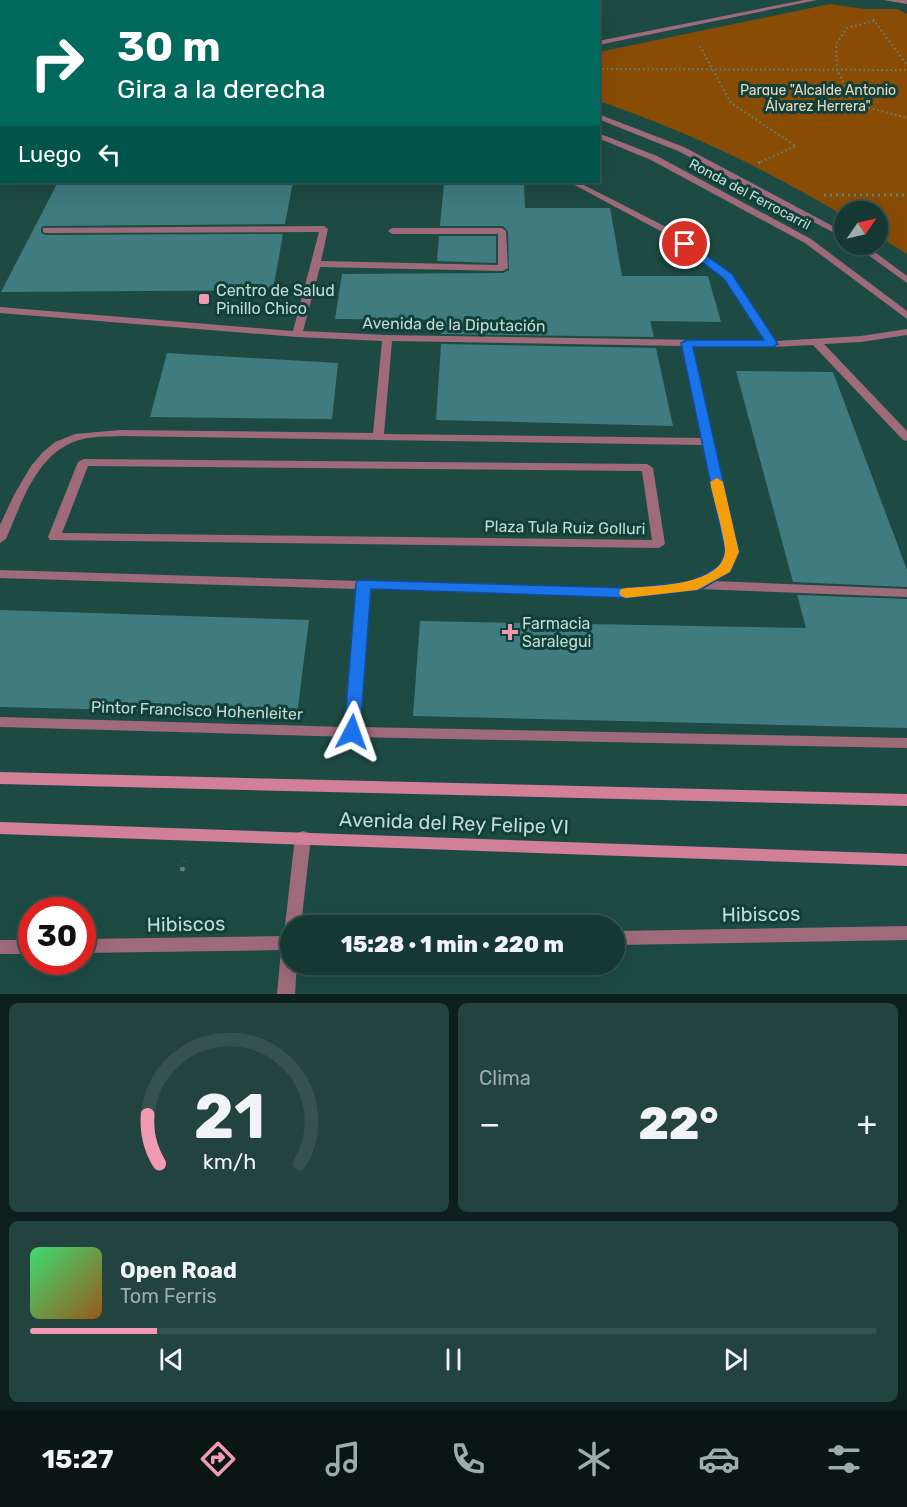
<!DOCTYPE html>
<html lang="es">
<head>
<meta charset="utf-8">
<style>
	:root { --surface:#163833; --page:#23433f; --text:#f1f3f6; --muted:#9eacac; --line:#35524e; --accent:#f19ab3 }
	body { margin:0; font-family:Rubik,sans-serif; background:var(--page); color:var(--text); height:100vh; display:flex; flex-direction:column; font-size:22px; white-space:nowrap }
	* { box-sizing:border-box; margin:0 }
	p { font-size:20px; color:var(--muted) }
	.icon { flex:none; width:33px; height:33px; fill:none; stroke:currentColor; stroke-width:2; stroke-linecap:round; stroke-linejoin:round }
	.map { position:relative; height:994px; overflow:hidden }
	.drawer { display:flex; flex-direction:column; gap:9px; padding:9px; background:#0c1f1c; flex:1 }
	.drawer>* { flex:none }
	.banner { position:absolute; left:0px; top:0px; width:600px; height:183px; box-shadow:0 6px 24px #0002,0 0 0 2px var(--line); background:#00695c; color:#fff; overflow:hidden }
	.needle { width:39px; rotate:56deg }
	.fabs { position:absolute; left:834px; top:201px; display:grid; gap:12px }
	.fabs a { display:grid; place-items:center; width:54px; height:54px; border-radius:50%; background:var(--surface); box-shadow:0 6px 24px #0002,0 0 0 2px var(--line); font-size:30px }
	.speed { position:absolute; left:18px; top:897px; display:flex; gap:12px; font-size:30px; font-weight:700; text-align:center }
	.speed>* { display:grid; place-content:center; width:78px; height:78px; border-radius:50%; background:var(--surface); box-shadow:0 6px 24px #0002,0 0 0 2px var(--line); line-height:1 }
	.speed .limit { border:9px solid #d22; background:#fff; color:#111 }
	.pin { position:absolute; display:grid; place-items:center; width:51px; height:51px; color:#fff; margin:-26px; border:3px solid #fff; border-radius:50%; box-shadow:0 2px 6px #0007 }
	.me { position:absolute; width:66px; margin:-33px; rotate:4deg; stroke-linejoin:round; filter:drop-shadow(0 0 4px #0008) }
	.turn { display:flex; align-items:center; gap:21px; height:126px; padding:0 18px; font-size:27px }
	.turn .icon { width:78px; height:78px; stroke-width:2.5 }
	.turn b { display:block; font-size:42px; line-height:51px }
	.then { display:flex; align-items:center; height:57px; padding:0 18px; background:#0003; gap:12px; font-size:22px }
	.big { font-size:45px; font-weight:800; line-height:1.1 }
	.drawer .card { flex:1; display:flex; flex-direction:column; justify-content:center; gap:9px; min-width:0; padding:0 21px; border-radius:9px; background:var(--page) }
	.drawer .dial { align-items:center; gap:0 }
	.dial svg { height:156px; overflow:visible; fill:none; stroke:var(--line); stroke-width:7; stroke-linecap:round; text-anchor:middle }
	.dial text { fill:var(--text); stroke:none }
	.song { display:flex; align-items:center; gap:18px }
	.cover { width:72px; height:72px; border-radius:9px; background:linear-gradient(135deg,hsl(140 70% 55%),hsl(30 70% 35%)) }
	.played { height:6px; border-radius:3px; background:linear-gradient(90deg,var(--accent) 15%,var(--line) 15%) }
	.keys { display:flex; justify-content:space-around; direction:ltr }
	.heat { display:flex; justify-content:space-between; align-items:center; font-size:33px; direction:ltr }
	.drawer .tiles { flex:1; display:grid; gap:9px; grid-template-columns:1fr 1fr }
	.card:last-child { grid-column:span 2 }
	.trip { position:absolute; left:280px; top:915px; width:345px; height:60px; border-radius:30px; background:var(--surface); box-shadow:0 6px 24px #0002,0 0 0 2px var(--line); font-weight:800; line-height:60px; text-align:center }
	.tabs { display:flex; height:96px; justify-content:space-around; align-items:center; background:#091614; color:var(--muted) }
	.tabs .icon { width:42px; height:42px }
	.tabs .on { color:var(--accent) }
	.tabs b { font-size:27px; color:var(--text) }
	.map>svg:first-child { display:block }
</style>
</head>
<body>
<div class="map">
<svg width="907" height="994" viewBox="0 0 907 994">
	<rect width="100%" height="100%" fill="#1d4b44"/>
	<path fill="#894c05" d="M 830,4 L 865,9 L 897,9 L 907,14 L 907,254 L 878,236 L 878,212 L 844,212 L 844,216 C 767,169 684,130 599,101 L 599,52 Z"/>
	<g fill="#3f7b7f">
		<polygon points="58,182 293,182 285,224 43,226 41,228 41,233 46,235 283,234 273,290 1,292"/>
		<polygon points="444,183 524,184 525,208 610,208 622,276 708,276 721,322 650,321 654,337 441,334 442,320 335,319 342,274 503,273 509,270 508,231 503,226 440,226"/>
		<polygon points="439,236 496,236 496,263 437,261"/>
		<polygon points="441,344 656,348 673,426 436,420"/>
		<polygon points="167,353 338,363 332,419 150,417"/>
		<polygon points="736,371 833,372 907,570 907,587 793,582"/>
		<polygon points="797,595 907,599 907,728 413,716 420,621 806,628"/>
		<polygon points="0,610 309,620 297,714 0,707"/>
	</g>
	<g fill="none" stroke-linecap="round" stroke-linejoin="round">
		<g stroke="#61857f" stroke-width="2" stroke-dasharray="1.5 3" stroke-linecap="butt">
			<polyline points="873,19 907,65"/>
			<polyline points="874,21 847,28 836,44 837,70 855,104 907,118"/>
			<polyline points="700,46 731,103 796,146 758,163"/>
			<polyline points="598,69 907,70"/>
		</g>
		<g stroke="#61857f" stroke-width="3" stroke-dasharray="2 4" stroke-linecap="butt">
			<polyline points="758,163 761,162"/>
			<polyline points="824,195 907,195"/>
		</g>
		<polyline stroke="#61857f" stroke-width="4.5" stroke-dasharray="4 6" stroke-linecap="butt" points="182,871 184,861"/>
		<path fill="#9f6b7a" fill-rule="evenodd" d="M 84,459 L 647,464 L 653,468 L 665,544 L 659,548 L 50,540 L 48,537 L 78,462 ZM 88,466 L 642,471 L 652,540 L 62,533 Z"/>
		<g fill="#9f6b7a" fill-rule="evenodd">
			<polygon points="371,0 378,0 379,2 372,2"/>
			<polygon points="804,0 817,0 598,45 598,41"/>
			<polygon points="883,0 907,0 907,4"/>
			<rect x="0" y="45" width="2" height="4"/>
			<polygon points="598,114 684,147 844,232 844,238 678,151 598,119"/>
			<polygon points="598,133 657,156 811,239 907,311 907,319 805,243 651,160 598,138"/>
			<polygon points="0,158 2,158 0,163"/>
			<path d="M 569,182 L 578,182 L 674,231 L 731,275 L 776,341 L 861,336 L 907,329 L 907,335 L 861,342 L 824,344 L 907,431 L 907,441 L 903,440 L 813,345 L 773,347 L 693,346 L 738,552 L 730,572 L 713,581 L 907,589 L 907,597 L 698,589 L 628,597 L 370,589 L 360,727 L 907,738 L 907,748 L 352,737 L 0,727 L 0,717 L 345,727 L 357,589 L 0,578 L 0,570 L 628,589 L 694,581 L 720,567 L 726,552 L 703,445 L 120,436 C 108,437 95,436 83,439 C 38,449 22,502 6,539 L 0,543 L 0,525 L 14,495 L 31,466 L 43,452 L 55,442 L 75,434 L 120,430 L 373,433 L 382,341 L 297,337 L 0,313 L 0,307 L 293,331 L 319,232 L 46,233 L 43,232 L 43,228 L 324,226 L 328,229 L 321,261 L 498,265 L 498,234 L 392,234 L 388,231 L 392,228 L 502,228 L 506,231 L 508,268 L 503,271 L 320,267 L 303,331 L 387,335 L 766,341 L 725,279 L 668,235 ZM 392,341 L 682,346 L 702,438 L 384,434 Z"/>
			<polygon points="853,244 864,244 907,276 907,283"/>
			<polygon points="303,831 309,833 311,837 301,926 291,926 291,964 297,964 295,994 277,994 281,950 82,953 82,939 284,936 290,932 287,931 285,926 295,837 297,833"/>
			<polygon points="907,926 907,940 615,945 615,931"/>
			<rect x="0" y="940" width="32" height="14"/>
		</g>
		<g fill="#d28098" fill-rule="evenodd">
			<polygon points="0,772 907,794 907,806 0,784"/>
			<polygon points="0,822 907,854 907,866 0,834"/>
		</g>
	</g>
	<polygon fill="#1a73e8" stroke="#114b97" stroke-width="1.5" points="685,240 732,274 778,344 773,347 693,347 739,552 730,572 702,589 628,598 371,589 360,732 358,736 346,736 344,732 356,584 358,580 628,588 693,581 719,566 725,552 681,343 687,340 764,340 724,279 681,246 680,244"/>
	<path fill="#f59e0b" d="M 717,478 L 723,482 L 739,552 L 730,572 L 697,590 L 626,598 L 621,596 L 619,593 L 621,589 L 626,588 C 651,586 723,586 725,551 C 725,537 713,498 710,482 Z"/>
	<g fill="#f19ab3" stroke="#114039" stroke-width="2">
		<rect x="198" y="293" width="12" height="12" rx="3"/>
		<path d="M507 623h6v6h6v6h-6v6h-6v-6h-6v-6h6z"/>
	</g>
	<g text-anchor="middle" stroke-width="6" stroke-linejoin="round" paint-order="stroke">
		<g font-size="14" fill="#eed6c3" stroke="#114039">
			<text x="818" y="95">Parque "Alcalde Antonio<tspan x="818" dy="16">Álvarez Herrera"</tspan></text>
		</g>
		<g font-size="14" fill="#c3dad5" stroke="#114039">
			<text transform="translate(750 194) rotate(28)" y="5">Ronda del Ferrocarril</text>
		</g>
		<g font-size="16" fill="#c3dad5" stroke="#114039" text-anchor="start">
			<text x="216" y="296">Centro de Salud<tspan x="216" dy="18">Pinillo Chico</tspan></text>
			<text x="522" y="629">Farmacia<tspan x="522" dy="18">Saralegui</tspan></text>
		</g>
		<g font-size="16" fill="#c3dad5" stroke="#114039">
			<text transform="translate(454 324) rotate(1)" y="6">Avenida de la Diputación</text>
			<text transform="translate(565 527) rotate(1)" y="6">Plaza Tula Ruiz Golluri</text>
			<text transform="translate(197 710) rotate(2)" y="6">Pintor Francisco Hohenleiter</text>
		</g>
		<g font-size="20" fill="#c3dad5" stroke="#114039">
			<text transform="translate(454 823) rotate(2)" y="7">Avenida del Rey Felipe VI</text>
			<text transform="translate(761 914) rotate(-1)" y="7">Hibiscos</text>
			<text transform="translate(186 924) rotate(-1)" y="7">Hibiscos</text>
		</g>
	</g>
</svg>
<div class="fabs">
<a><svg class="needle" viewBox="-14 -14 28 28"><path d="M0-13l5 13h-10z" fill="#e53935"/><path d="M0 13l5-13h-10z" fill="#9eacac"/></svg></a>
</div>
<div class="speed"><div class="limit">30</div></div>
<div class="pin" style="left:685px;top:244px;background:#d93025"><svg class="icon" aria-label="arrive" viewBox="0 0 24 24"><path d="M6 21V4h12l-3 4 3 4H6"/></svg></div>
<svg class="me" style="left:352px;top:732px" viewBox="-20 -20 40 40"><path d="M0-17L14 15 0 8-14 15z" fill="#1a73e8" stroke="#fff" stroke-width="4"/></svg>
<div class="trip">15:28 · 1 min · 220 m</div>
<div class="banner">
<div class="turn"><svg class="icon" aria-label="right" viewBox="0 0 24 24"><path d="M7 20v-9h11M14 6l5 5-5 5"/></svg><div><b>30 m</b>Gira a la derecha</div></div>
<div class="then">Luego<svg class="icon" aria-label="left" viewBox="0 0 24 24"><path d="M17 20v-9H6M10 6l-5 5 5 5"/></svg></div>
</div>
</div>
<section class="drawer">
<div class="tiles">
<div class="card dial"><svg viewBox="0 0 100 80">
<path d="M14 69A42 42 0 1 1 86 69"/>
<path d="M14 69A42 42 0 0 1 8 44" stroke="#f19ab3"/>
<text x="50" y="56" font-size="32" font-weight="700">21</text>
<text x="50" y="72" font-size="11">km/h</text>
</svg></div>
<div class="card"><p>Clima</p>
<div class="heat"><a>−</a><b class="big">22°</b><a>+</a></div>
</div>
<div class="card">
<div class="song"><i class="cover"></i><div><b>Open Road</b><p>Tom Ferris</p></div></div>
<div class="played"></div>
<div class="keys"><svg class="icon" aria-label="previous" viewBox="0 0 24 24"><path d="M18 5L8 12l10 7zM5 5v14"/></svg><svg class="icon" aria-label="pause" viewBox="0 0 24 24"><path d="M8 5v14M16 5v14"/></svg><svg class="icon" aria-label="next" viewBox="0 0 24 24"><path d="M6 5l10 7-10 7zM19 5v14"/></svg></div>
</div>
</div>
</section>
<nav class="tabs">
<b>15:27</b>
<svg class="icon on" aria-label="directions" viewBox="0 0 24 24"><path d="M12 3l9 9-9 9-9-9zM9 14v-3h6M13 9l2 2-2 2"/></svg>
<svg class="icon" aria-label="music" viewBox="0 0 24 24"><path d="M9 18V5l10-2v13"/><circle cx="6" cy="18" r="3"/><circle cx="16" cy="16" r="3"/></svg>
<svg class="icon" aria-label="phone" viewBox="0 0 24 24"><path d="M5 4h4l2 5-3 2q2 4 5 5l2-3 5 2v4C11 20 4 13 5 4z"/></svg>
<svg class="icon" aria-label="climate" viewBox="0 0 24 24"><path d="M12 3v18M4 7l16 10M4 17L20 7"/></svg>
<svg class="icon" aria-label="car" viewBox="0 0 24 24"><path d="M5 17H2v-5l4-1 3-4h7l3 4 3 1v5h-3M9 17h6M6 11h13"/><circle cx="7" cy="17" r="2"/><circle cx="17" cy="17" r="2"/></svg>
<svg class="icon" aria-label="filters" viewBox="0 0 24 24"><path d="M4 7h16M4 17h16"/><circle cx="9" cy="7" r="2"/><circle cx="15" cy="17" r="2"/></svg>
</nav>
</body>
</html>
